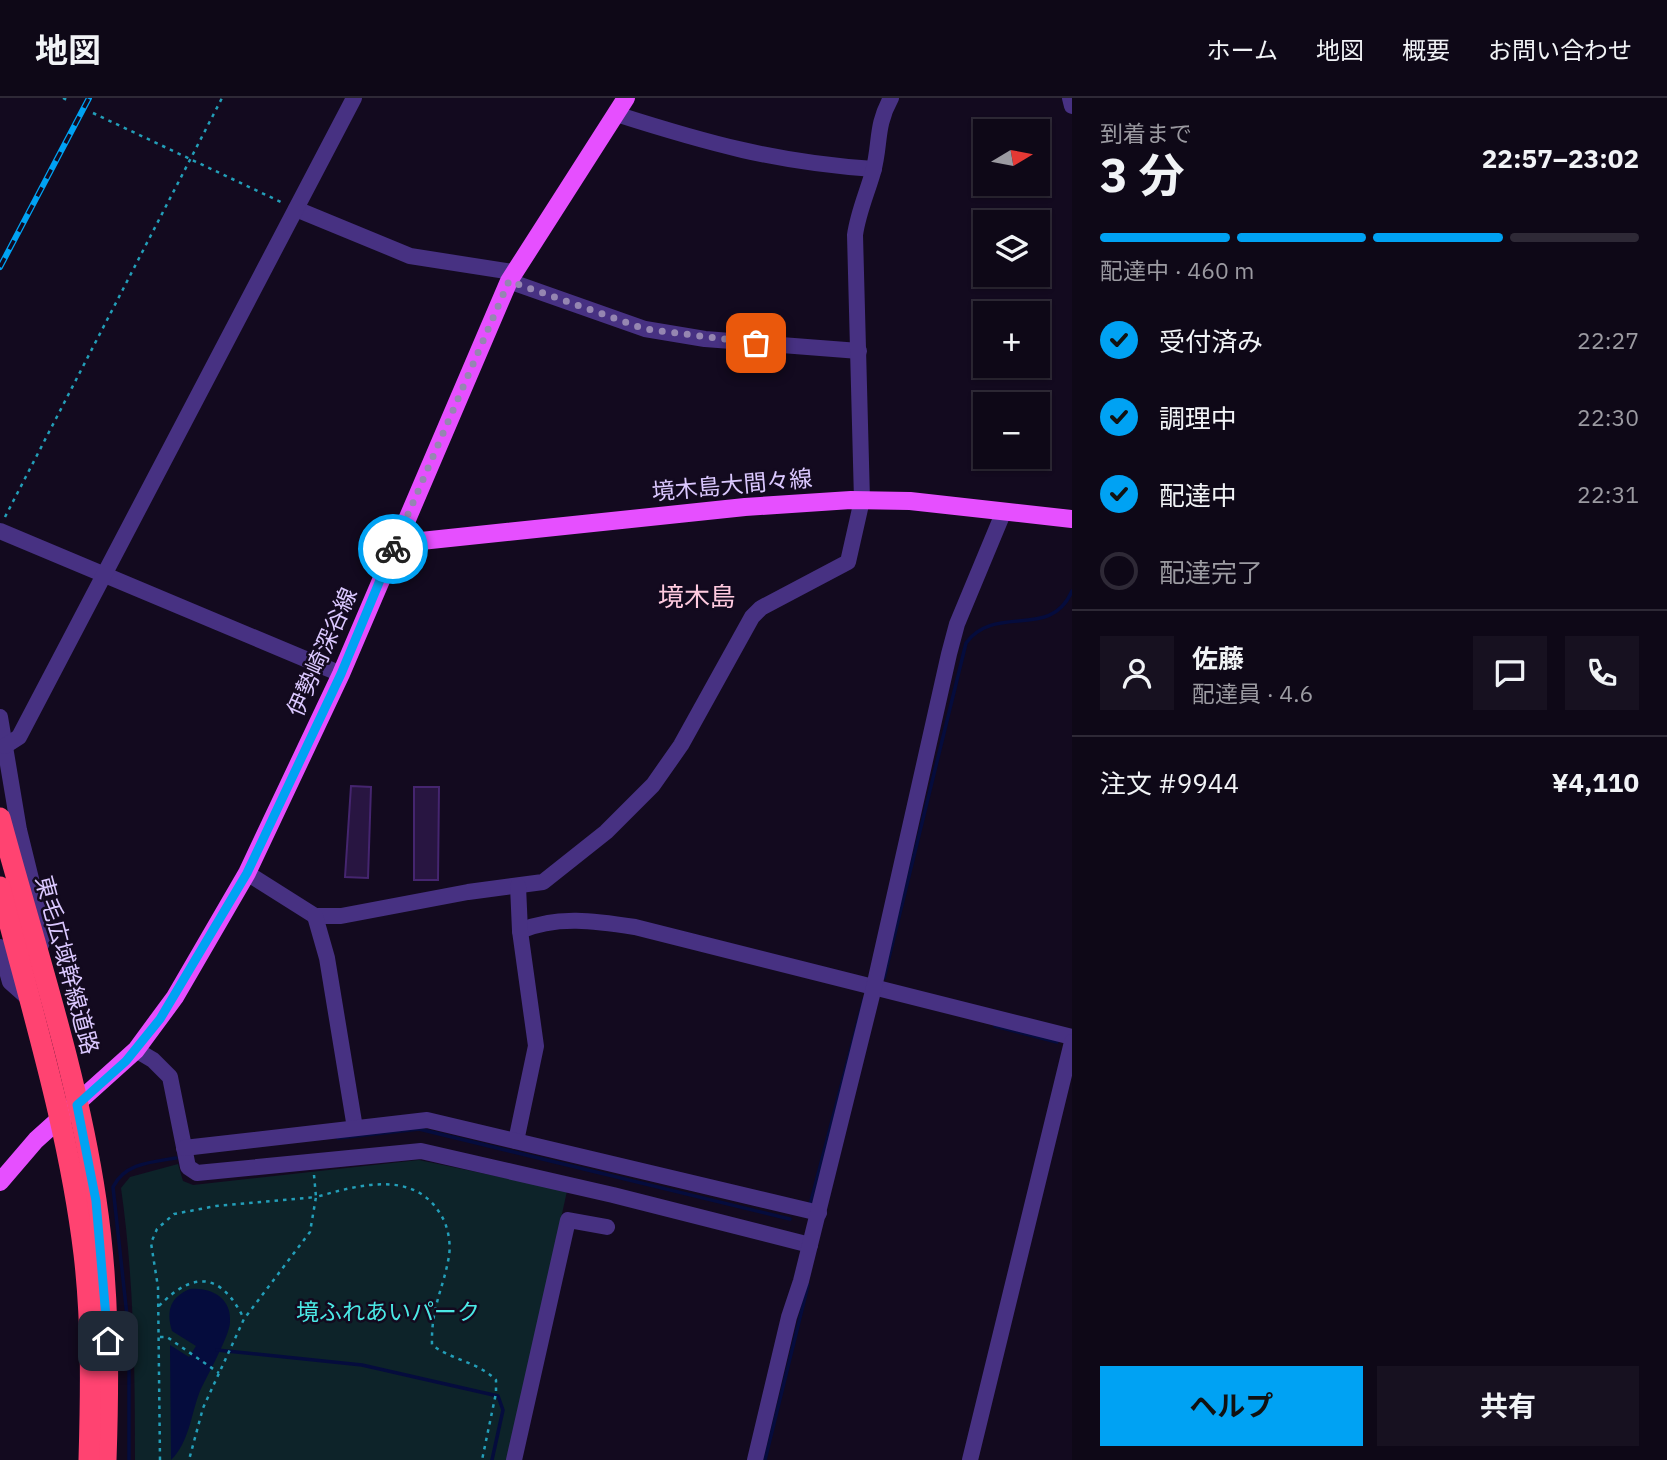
<!DOCTYPE html>
<html lang="ja">
<meta charset="utf-8">
<style>
:root{--surface:#0e0817;--page:#171120;--text:#f1f3f6;--muted:#9b9aa1;--line:#2e2936;--accent:#00a2f3}
body{margin:0;font-family:"IBM Plex Sans","Noto Sans JP",sans-serif;background:var(--page);color:var(--text);height:100vh;display:flex;flex-direction:column;font-size:26px;white-space:nowrap}
*{box-sizing:border-box;margin:0}
p{font-size:23px;color:var(--muted)}
.icon{flex:none;width:38px;height:38px;fill:none;stroke:currentColor;stroke-width:2;stroke-linecap:round;stroke-linejoin:round}
.map{position:relative;flex:1;overflow:hidden}
.details{display:flex;flex-direction:column;background:var(--surface);width:595px}
.details>*{flex:none}
.needle{width:46px;rotate:80deg}
.controls{position:absolute;left:973px;top:21px;display:grid;gap:14px}
.controls a{display:grid;place-items:center;width:77px;height:77px;border-radius:0px;background:var(--surface);box-shadow:0 2px 5px #0004,0 0 0 2px var(--line);font-size:35px}
.pin{position:absolute;display:grid;place-items:center;width:60px;height:60px;color:#fff;margin:-30px;border-radius:14px;box-shadow:0 4px 10px #0006}
.courier{position:absolute;display:grid;place-items:center;width:70px;height:70px;margin:-35px;border:5px solid #00a2f3;border-radius:50%;background:#fff;color:#222;box-shadow:0 2px 9px #0007}
.overview em{font-style:normal;font-weight:700}
.overview div{display:flex;flex-direction:column-reverse}
.overview{display:flex;align-items:center;justify-content:space-between;height:119px;padding:0 28px}
h1{font-size:46px;font-weight:700;line-height:52px}
.bar{display:grid;grid-template-columns:repeat(4,1fr);gap:10px 7px;align-content:center;height:84px;padding:0 28px}
.bar i{height:9px;border-radius:5px;background:var(--line)}
.bar .active{background:var(--accent)}
.bar p{grid-column:span 4}
.line{display:flex;align-items:center;gap:18px;padding:0 28px;border-top:2px solid var(--line)}
.line div{flex:1}
.round{display:grid;place-items:center;flex:none;width:74px;height:74px;border-radius:0px;background:var(--page)}
ol{padding:0 28px;list-style:none}
li{display:flex;align-items:center;gap:21px;height:77px}
li p{margin-inline-start:auto}
li .icon{padding:7px;border-radius:50%;background:var(--accent);color:#111;stroke-width:4}
li:last-child{color:var(--muted)}
li i{width:38px;height:38px;border:4px solid var(--line);border-radius:50%}
.cta{display:flex;gap:14px;margin-top:auto;padding:14px 28px}
.cta a{flex:1;height:80px;border-radius:0px;background:var(--accent);color:#111;font-size:28px;font-weight:700;line-height:80px;text-align:center}
.cta a+a{background:var(--page);color:var(--text)}
header{display:flex;align-items:center;gap:42px;box-sizing:border-box;height:98px;padding:0 35px;background:var(--surface);border-bottom:2px solid var(--line)}
header strong{font-size:33px}
nav{display:flex;gap:38px;margin-inline-start:auto;font-size:24px}
main{display:flex;flex:1;min-height:0}
.map>svg:first-child{display:block}
</style>
<header>
<strong>地図</strong>
<nav><a>ホーム</a><a>地図</a><a>概要</a><a>お問い合わせ</a></nav>
</header>
<main>
<div class="map">
<svg width="1072" height="1362" viewBox="0 0 1072 1362">
<rect width="100%" height="100%" fill="#130a1f"/>
<!-- green -->
<path fill="#0d2329" d="M419 1062 567 1093 508 1362H135C135 1271 134 1181 121 1090L130 1079 178 1066 183 1083 193 1087Z"/>
<!-- water -->
<path fill="#050c3d" d="M190 1191C211 1189 232 1200 230 1224 230 1237 207 1278 200 1293 191 1316 189 1345 171 1362L170 1247 189 1259 196 1248 172 1233C166 1213 170 1199 190 1191Z"/>
<g fill="none" stroke-linecap="round" stroke-linejoin="round">
<!-- stream -->
<g stroke="#050c3d" stroke-width="3.5">
<path d="M884 880 966 545C995 505 1051 543 1072 493"/>
<path d="M995 928 1057 944"/>
<path d="M338 1040 419 1031 790 1121"/>
<path d="M810 1107 864 901"/>
<path d="M217 1252 362 1267 498 1298 503 1312 492 1362"/>
<path d="M129 1362V1236L113 1089C125 1065 152 1064 176 1060"/>
<path d="M765 1362 808 1187"/>
</g>
</g>
<!-- building -->
<g fill="#281541" stroke="#45256f" stroke-width="2">
<path d="M351 688 371 689 368 780 345 779Z"/>
<path d="M414 689H439L438 782H414Z"/>
</g>
<g fill="none" stroke-linecap="round" stroke-linejoin="round">
<!-- path -->
<g stroke="#239eb8" stroke-width="2.5" stroke-dasharray="3.5 5" stroke-linecap="butt">
<path d="M63 0 67 2"/>
<path d="M93 15 283 105"/>
<path d="M5 419 222 0"/>
<path d="M314 1077 316 1099C359 1087 414 1071 441 1117 448 1128 451 1145 449 1158 443 1193 431 1208 432 1247 452 1262 478 1264 496 1282V1295L482 1362"/>
<path d="M159 1208C195 1171 222 1176 244 1221"/>
<path d="M160 1239H167L219 1275"/>
<path d="M160 1362 158 1189 151 1145 157 1131 174 1116 216 1108 316 1099 310 1134 244 1221 203 1310 189 1362"/>
</g>
<!-- minor -->
<g stroke="#473182" stroke-width="16">
<path d="M1070 0 1072 8"/>
<path d="M616 16C707 45 778 65 874 71"/>
<path d="M296 111 410 158 513 174"/>
<path d="M509 183 645 231 705 241 859 253"/>
<path d="M0 433 341 576"/>
<path d="M0 619 19 732 45 838 37 855"/>
<path d="M5 648 19 639 354 0"/>
<path d="M247 775 315 818H341L468 794 543 784 606 734 653 687 681 647 752 519 761 510 848 464 862 402 855 137C858 115 867 95 873 74 881 45 875 29 891 0"/>
<path d="M315 818 327 860 355 1030"/>
<path d="M520 833C556 817 596 823 635 829L1072 939"/>
<path d="M0 849 10 884 28 900"/>
<path d="M136 952 153 962 170 979 188 1069 197 1075 421 1053 613 1097 810 1147"/>
<path d="M516 1043 536 948 520 833 518 788"/>
<path d="M184 1050 427 1022 819 1115"/>
<path d="M514 1362 568 1122 607 1129"/>
<path d="M755 1362 789 1219 801 1183 874 889 949 556 957 526 1004 413"/>
<path d="M970 1362 1072 944"/>
</g>
<!-- major -->
<g stroke="#e64fff" stroke-width="18">
<path d="M398 439 421 443 745 409 851 402 910 403 1072 421"/>
<path d="M0 1084 36 1042 136 952 175 899 247 775 341 576 509 183 626 0"/>
</g>
<!-- highway -->
<g stroke="#ff4371" stroke-width="21">
<path d="M0 720C34 846 77 973 96 1102 109 1188 109 1275 106 1362"/>
<path d="M0 789C31 910 69 1031 84 1156 92 1224 91 1293 89 1362"/>
</g>
<!-- rail casing -->
<g stroke="#00a2f3" stroke-width="6">
<path id="rail" d="M0 169 89 0"/>
</g>
<!-- rail -->
<use href="#rail" stroke="#130a1f" stroke-width="3.5" stroke-dasharray="10" stroke-linecap="butt"/>
</g>
<g fill="none" stroke-linecap="round" stroke-linejoin="round">
<!-- done -->
<path stroke="#9586b1" stroke-width="7" stroke-dasharray="0 12.6" d="M393 451 509 183 645 231 756 245"/>
<!-- route -->
<path stroke="#00a2f3" stroke-width="9" d="M108 1243 96 1103 77 1007 126 963 160 921 247 775 341 576 393 451"/>
</g>
<g text-anchor="middle" stroke-width="5" stroke-linejoin="round" paint-order="stroke">
<!-- street labels -->
<g font-size="23" fill="#dbc8ff" stroke="#130a1f">
<text transform="translate(732 387) rotate(-5)" y="8">境木島大間々線</text>
<text transform="translate(322 554) rotate(-66)" y="8">伊勢崎深谷線</text>
<text transform="translate(67 867) rotate(75)" y="8">東毛広域幹線道路</text>
</g>
<!-- park labels -->
<g font-size="23" fill="#4be8e5" stroke="#130a1f">
<text x="388" y="1222">境ふれあいパーク</text>
</g>
<!-- quarter labels -->
<g font-size="26" fill="#ffcadf" stroke="#130a1f">
<text x="697" y="508">境木島</text>
</g>
</g>
</svg>
<div class="controls">
<a><svg class="needle" viewBox="-14 -14 28 28"><path d="M0-13l5 13h-10z" fill="#e53935"/><path d="M0 13l5-13h-10z" fill="#9b9aa1"/></svg></a>
<a><svg class="icon" aria-label="layers" viewBox="0 0 24 24"><path d="M12 4l9 5-9 5-9-5zM3 14l9 5 9-5"/></svg></a>
<a>+</a>
<a>−</a>
</div>
<div class="pin" style="left:756px;top:245px;background:#ea580c"><svg class="icon" aria-label="bag" viewBox="0 0 24 24"><path d="M5 8h14l-1 12H6zM9 8a3 3 0 0 1 6 0"/></svg></div>
<div class="pin" style="left:108px;top:1243px;background:#1f2937"><svg class="icon" aria-label="home" viewBox="0 0 24 24"><path d="M3 11l9-7 9 7M6 9v11h12V9"/></svg></div>
<div class="courier" style="left:393px;top:451px"><svg class="icon" aria-label="bike" viewBox="0 0 24 24"><circle cx="6" cy="16" r="4"/><circle cx="18" cy="16" r="4"/><path d="M6 16l4-8h5l3 8M10 8l3 8H6M13 5h3"/></svg></div>
</div>
<section class="details">
<div class="overview"><div><h1>3 分</h1><p>到着まで</p></div><em>22:57–23:02</em></div>
<div class="bar"><i class="active"></i><i class="active"></i><i class="active"></i><i></i><p>配達中 · 460 m</p></div>
<ol>
<li><svg class="icon" aria-label="check" viewBox="0 0 24 24"><path d="M5 12l5 5 9-10"/></svg>受付済み<p>22:27</p></li>
<li><svg class="icon" aria-label="check" viewBox="0 0 24 24"><path d="M5 12l5 5 9-10"/></svg>調理中<p>22:30</p></li>
<li><svg class="icon" aria-label="check" viewBox="0 0 24 24"><path d="M5 12l5 5 9-10"/></svg>配達中<p>22:31</p></li>
<li><i></i>配達完了</li>
</ol>
<div class="line" style="height:126px"><a class="round"><svg class="icon" aria-label="person" viewBox="0 0 24 24"><circle cx="12" cy="8" r="4"/><path d="M4 21q1-7 8-7t8 7"/></svg></a><div><b>佐藤</b><p>配達員 · 4.6</p></div><a class="round"><svg class="icon" aria-label="chat" viewBox="0 0 24 24"><path d="M4 5h16v11H9l-5 4z"/></svg></a><a class="round"><svg class="icon" aria-label="phone" viewBox="0 0 24 24"><path d="M5 4h4l2 5-3 2q2 4 5 5l2-3 5 2v4C11 20 4 13 5 4z"/></svg></a></div>
<div class="line" style="height:91px"><div>注文 #9944</div><b>¥4,110</b></div>
<div class="cta"><a>ヘルプ</a><a>共有</a></div>
</section>
</main>
